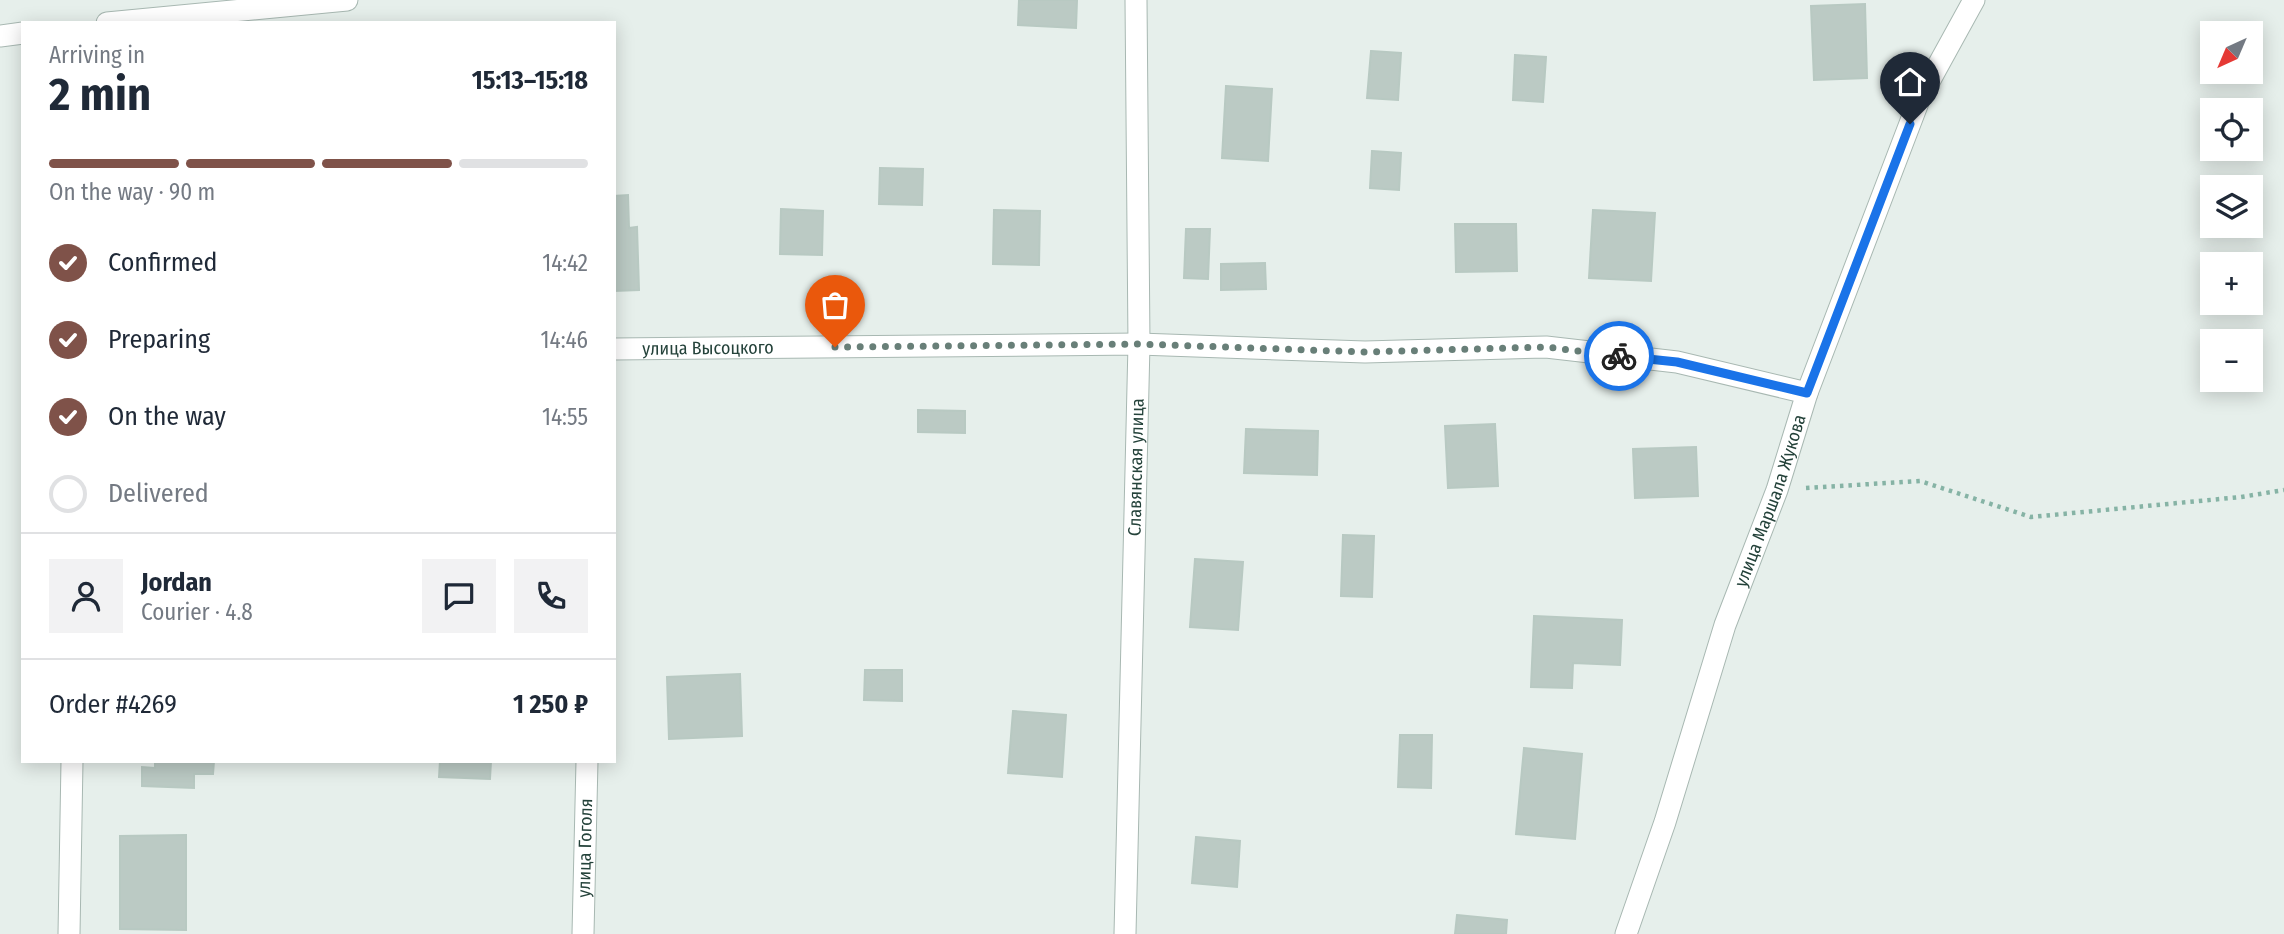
<!DOCTYPE html>
<meta charset="utf-8">
<style>
:root{--surface:#fff;--page:#f2f2f3;--text:#1f2937;--muted:#747a83;--line:#e0e1e3;--accent:#7f5249}
body{margin:0;font-family:"Fira Sans Condensed",sans-serif;background:var(--page);color:var(--text);height:100vh;display:flex;flex-direction:column;font-size:26px;white-space:nowrap}
*{box-sizing:border-box;margin:0}
p{font-size:23px;color:var(--muted)}
.icon{flex:none;width:38px;height:38px;fill:none;stroke:currentColor;stroke-width:2;stroke-linecap:round;stroke-linejoin:round}
.map{position:relative;flex:1;overflow:hidden}
.sheet{position:absolute;left:21px;top:21px;width:595px;height:742px;display:flex;flex-direction:column;background:var(--surface);border-radius:0px;box-shadow:0 4px 18px #0003}
.sheet>*{flex:none}
.needle{width:46px;rotate:224deg}
.fabs{position:absolute;left:2200px;top:21px;display:grid;gap:14px}
.fabs a{display:grid;place-items:center;width:63px;height:63px;border-radius:0px;background:var(--surface);box-shadow:0 4px 18px #0003;font-size:35px}
.pin{position:absolute;display:grid;place-items:center;width:60px;height:60px;color:#fff;margin:-72px -30px;border-radius:50% 50% 50% 0;rotate:-45deg;box-shadow:0 0 7px #0007}
.pin .icon{rotate:45deg}
.courier{position:absolute;display:grid;place-items:center;width:70px;height:70px;margin:-35px;border:5px solid #1a73e8;border-radius:50%;background:#fff;color:#222;box-shadow:0 2px 9px #0007}
.head em{font-style:normal;font-weight:700}
.head div{display:flex;flex-direction:column-reverse}
.head{display:flex;align-items:center;justify-content:space-between;height:119px;padding:0 28px}
h1{font-size:46px;font-weight:700;line-height:52px}
.bar{display:grid;grid-template-columns:repeat(4,1fr);gap:10px 7px;align-content:center;height:84px;padding:0 28px}
.bar i{height:9px;border-radius:5px;background:var(--line)}
.bar .current{background:var(--accent)}
.bar p{grid-column:span 4}
.line{display:flex;align-items:center;gap:18px;padding:0 28px;border-top:2px solid var(--line)}
.line div{flex:1}
.round{display:grid;place-items:center;flex:none;width:74px;height:74px;border-radius:0px;background:var(--page)}
ol{padding:0 28px;list-style:none}
li{display:flex;align-items:center;gap:21px;height:77px}
li p{margin-inline-start:auto}
li .icon{padding:7px;border-radius:50%;background:var(--accent);color:#fff;stroke-width:4}
li:last-child{color:var(--muted)}
li i{width:38px;height:38px;border:4px solid var(--line);border-radius:50%}
.map>svg:first-child{display:block}
</style>
<div class="map">
<svg width="2284" height="934" viewBox="0 0 2284 934">
<rect width="100%" height="100%" fill="#e6efeb"/>
<!-- building -->
<g fill="#bbcac4" stroke="#b8c9c2" stroke-width="2">
<path d="M1019 0H1077L1076 28 1018 25Z"/>
<path d="M1865 4 1867 78 1814 80 1811 6Z"/>
<path d="M1371 51 1401 53 1398 100 1367 98Z"/>
<path d="M1515 55 1546 57 1543 102 1513 100Z"/>
<path d="M1226 86 1272 89 1268 161 1222 158Z"/>
<path d="M1372 151 1401 153 1399 190 1370 188Z"/>
<path d="M880 168 923 169 922 205 879 204Z"/>
<path d="M628 195 629 228 637 227 639 290 614 291V196Z"/>
<path d="M781 209 823 211 822 255 780 254Z"/>
<path d="M994 210 1040 211 1039 265 993 264Z"/>
<path d="M1593 210 1655 213 1651 281 1589 278Z"/>
<path d="M1455 224H1516L1517 271 1456 272Z"/>
<path d="M1186 229H1210L1208 279 1184 278Z"/>
<path d="M1265 263 1266 289 1221 290V264Z"/>
<path d="M918 410 965 411V433L918 432Z"/>
<path d="M1495 424 1498 486 1448 488 1445 426Z"/>
<path d="M1246 429 1318 431 1317 475 1244 473Z"/>
<path d="M1696 447 1698 496 1635 498 1633 449Z"/>
<path d="M1343 535 1374 536 1372 597 1341 596Z"/>
<path d="M1195 559 1243 562 1238 630 1190 627Z"/>
<path d="M1534 616 1622 620 1620 665 1573 663 1572 688 1531 687Z"/>
<path d="M865 670H902V701L864 700Z"/>
<path d="M740 674 742 736 669 739 667 677Z"/>
<path d="M1013 711 1066 715 1062 777 1008 773Z"/>
<path d="M1400 735H1432L1431 788 1398 787Z"/>
<path d="M1524 748 1582 754 1575 839 1516 834Z"/>
<path d="M155 761H214L213 774H194V788L142 786V767L155 768Z"/>
<path d="M440 761H491L490 779 439 777Z"/>
<path d="M186 835V930L120 929V836Z"/>
<path d="M1196 837 1240 841 1237 887 1192 883Z"/>
<path d="M1457 915 1507 920 1506 934H1455Z"/>
</g>
<g fill="none" stroke-linecap="round" stroke-linejoin="round">
<!-- minor casing -->
<g stroke="#a8b8b2" stroke-width="23">
<g id="minor">
<path d="M107 23 347 0"/>
<path d="M0 36 23 33"/>
<path id="s1" d="M614 349 1139 344 1365 352 1546 347 1677 362 1807 393"/>
<path d="M69 934 72 761"/>
<path id="s2" d="M583 934 587 761"/>
<path id="s3" d="M1125 934 1139 344 1136 0"/>
<path id="s4" d="M1626 934 1665 822 1725 625 1777 490 1807 393 1919 100 1974 0"/>
</g>
</g>
<!-- path -->
<path stroke="#86b3a5" stroke-width="4.5" stroke-dasharray="3.5 5" stroke-linecap="butt" d="M1806 488 1920 481 2031 517 2241 497 2284 490"/>
<!-- minor -->
<use href="#minor" stroke="#fff" stroke-width="21"/>
</g>
<g fill="none" stroke-linecap="round" stroke-linejoin="round">
<!-- done -->
<path stroke="#687f78" stroke-width="7" stroke-dasharray="0 12.6" d="M835 347 1139 344 1365 352 1546 347 1619 356"/>
<!-- route -->
<path stroke="#1a73e8" stroke-width="9" d="M1619 356 1677 362 1807 393 1910 124"/>
</g>
<g text-anchor="middle" stroke-width="7" stroke-linejoin="round" paint-order="stroke">
<!-- street labels -->
<g font-size="18" fill="#24423a" stroke="#f7fbf9">
<text dy="6" stroke="none"><textPath href="#s1" startOffset="94">улица Высоцкого</textPath></text>
<text dy="6" stroke="none"><textPath href="#s3" startOffset="467">Славянская улица</textPath></text>
<text dy="6" stroke="none"><textPath href="#s4" startOffset="457">улица Маршала Жукова</textPath></text>
<text dy="6" stroke="none"><textPath href="#s2" startOffset="86">улица Гоголя</textPath></text>
</g>
</g>
</svg>
<div class="fabs">
<a><svg class="needle" viewBox="-14 -14 28 28"><path d="M0-13l5 13h-10z" fill="#e53935"/><path d="M0 13l5-13h-10z" fill="#747a83"/></svg></a>
<a><svg class="icon" aria-label="locate" viewBox="0 0 24 24"><circle cx="12" cy="12" r="6"/><path d="M12 2v4M12 18v4M2 12h4M18 12h4"/></svg></a>
<a><svg class="icon" aria-label="layers" viewBox="0 0 24 24"><path d="M12 4l9 5-9 5-9-5zM3 14l9 5 9-5"/></svg></a>
<a>+</a>
<a>−</a>
</div>
<div class="pin" style="left:835px;top:347px;background:#ea580c"><svg class="icon" aria-label="bag" viewBox="0 0 24 24"><path d="M5 8h14l-1 12H6zM9 8a3 3 0 0 1 6 0"/></svg></div>
<div class="pin" style="left:1910px;top:124px;background:#1f2937"><svg class="icon" aria-label="home" viewBox="0 0 24 24"><path d="M3 11l9-7 9 7M6 9v11h12V9"/></svg></div>
<div class="courier" style="left:1619px;top:356px"><svg class="icon" aria-label="bike" viewBox="0 0 24 24"><circle cx="6" cy="16" r="4"/><circle cx="18" cy="16" r="4"/><path d="M6 16l4-8h5l3 8M10 8l3 8H6M13 5h3"/></svg></div>
<section class="sheet">
<div class="head"><div><h1>2 min</h1><p>Arriving in</p></div><em>15:13–15:18</em></div>
<div class="bar"><i class="current"></i><i class="current"></i><i class="current"></i><i></i><p>On the way · 90 m</p></div>
<ol>
<li><svg class="icon" aria-label="check" viewBox="0 0 24 24"><path d="M5 12l5 5 9-10"/></svg>Confirmed<p>14:42</p></li>
<li><svg class="icon" aria-label="check" viewBox="0 0 24 24"><path d="M5 12l5 5 9-10"/></svg>Preparing<p>14:46</p></li>
<li><svg class="icon" aria-label="check" viewBox="0 0 24 24"><path d="M5 12l5 5 9-10"/></svg>On the way<p>14:55</p></li>
<li><i></i>Delivered</li>
</ol>
<div class="line" style="height:126px"><a class="round"><svg class="icon" aria-label="person" viewBox="0 0 24 24"><circle cx="12" cy="8" r="4"/><path d="M4 21q1-7 8-7t8 7"/></svg></a><div><b>Jordan</b><p>Courier · 4.8</p></div><a class="round"><svg class="icon" aria-label="chat" viewBox="0 0 24 24"><path d="M4 5h16v11H9l-5 4z"/></svg></a><a class="round"><svg class="icon" aria-label="phone" viewBox="0 0 24 24"><path d="M5 4h4l2 5-3 2q2 4 5 5l2-3 5 2v4C11 20 4 13 5 4z"/></svg></a></div>
<div class="line" style="height:91px"><div>Order #4269</div><b>1 250 ₽</b></div>
</section>
</div>
